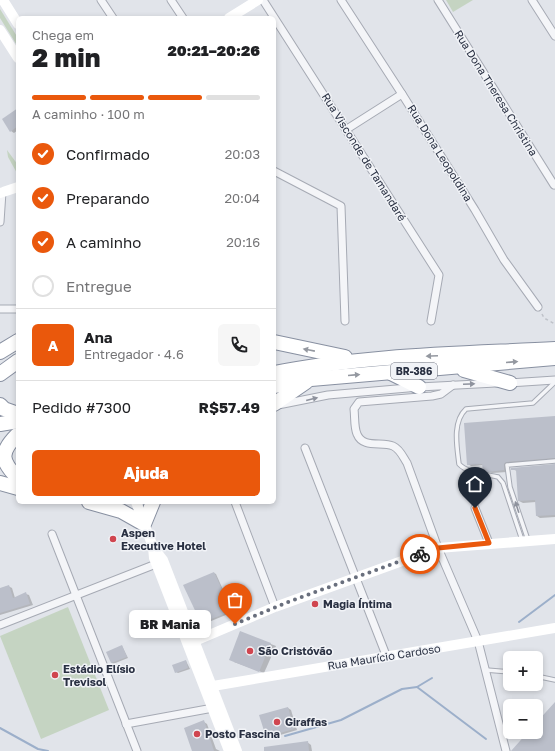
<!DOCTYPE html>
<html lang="pt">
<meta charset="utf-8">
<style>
:root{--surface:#fff;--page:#f6f6f6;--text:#202124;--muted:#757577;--line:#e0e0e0;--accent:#ea580c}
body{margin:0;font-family:"Golos Text",sans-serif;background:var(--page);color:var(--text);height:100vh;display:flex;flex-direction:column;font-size:15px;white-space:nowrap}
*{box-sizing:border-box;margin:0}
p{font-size:13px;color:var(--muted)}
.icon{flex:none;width:22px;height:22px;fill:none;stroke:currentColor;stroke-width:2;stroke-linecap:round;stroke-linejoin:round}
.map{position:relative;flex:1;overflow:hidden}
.sheet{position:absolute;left:16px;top:16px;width:260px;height:488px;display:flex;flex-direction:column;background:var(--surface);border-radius:6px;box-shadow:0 2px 6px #0003}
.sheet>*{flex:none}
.fabs{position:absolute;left:503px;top:651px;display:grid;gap:8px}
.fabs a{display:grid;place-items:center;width:40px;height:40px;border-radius:6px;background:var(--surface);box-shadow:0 2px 6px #0003;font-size:20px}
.pin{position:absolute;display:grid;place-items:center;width:34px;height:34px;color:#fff;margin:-41px -17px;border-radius:50% 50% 50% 0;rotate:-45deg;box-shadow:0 0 4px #0007}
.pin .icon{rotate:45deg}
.courier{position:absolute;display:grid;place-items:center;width:40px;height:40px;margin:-20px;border:3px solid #ea580c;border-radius:50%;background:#fff;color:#222;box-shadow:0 1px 5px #0007}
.bubble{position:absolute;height:28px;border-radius:6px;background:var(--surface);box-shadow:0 2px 6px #0003;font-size:13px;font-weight:800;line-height:28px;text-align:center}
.summary em{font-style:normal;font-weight:800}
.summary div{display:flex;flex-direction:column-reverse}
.summary{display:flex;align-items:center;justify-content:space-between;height:68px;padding:0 16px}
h1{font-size:26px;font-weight:800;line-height:30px}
.bar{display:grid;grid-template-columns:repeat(4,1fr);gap:6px 4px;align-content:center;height:48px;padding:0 16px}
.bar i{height:5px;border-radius:3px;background:var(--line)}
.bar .current{background:var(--accent)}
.bar p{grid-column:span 4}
.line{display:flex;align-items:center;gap:10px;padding:0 16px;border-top:1px solid var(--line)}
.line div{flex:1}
.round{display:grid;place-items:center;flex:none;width:42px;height:42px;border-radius:6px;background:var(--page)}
ol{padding:0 16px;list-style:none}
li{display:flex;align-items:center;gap:12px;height:44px}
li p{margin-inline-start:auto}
li .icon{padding:4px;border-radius:50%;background:var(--accent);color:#fff;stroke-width:4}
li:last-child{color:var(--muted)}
li i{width:22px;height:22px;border:2px solid var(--line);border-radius:50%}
.action{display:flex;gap:8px;margin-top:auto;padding:8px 16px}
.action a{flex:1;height:46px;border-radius:6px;background:var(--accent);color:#fff;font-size:16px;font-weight:800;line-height:46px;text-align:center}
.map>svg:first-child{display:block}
</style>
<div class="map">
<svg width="555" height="751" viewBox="0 0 555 751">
<rect width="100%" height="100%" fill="#e1e4ea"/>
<!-- green -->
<g fill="#c5d4c2">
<path d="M446 0H473L453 12Z"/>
<path d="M0 9 18 38V47L0 18Z"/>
<path d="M7 150 18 165V175L8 157Z"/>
<path d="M68 607 109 710 41 739 0 636Z"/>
</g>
<!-- shadow -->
<g fill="#0003">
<path d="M18 109V130L14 133 11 131Z"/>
<path d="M555 417V461L507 466V472L492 473 484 470 483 465 471 466 468 464Z"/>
<path d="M555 465V517L540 518 537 516 536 502 523 503 519 501 517 471 512 469Z"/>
<path d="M214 573 216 574 233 612 204 624 185 586Z"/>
<path d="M8 586 12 588 15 598 26 594 29 595 33 605 0 615V589Z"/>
<path d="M240 632 276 646 264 673 234 662Z"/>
<path d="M122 646 128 658 113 664 111 662Z"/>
<path d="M186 661 190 669 178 673 176 672Z"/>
<path d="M288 708 291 710 297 730 270 738 266 736Z"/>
<path d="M204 722 207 724 216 749 220 751H193Z"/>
<path d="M307 742 311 745 312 751H273Z"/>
</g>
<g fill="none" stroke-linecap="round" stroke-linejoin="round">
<!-- stream -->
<g stroke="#9cafca" stroke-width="2">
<path d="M519 622 555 595"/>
<path d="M417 687 486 739"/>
<path d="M0 728 38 749 48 751"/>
<path d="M285 736 341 720 402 689 417 687 432 678"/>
</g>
</g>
<!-- building -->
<g fill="#bbbfca">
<path d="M18 108V126L10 132 2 119Z"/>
<path d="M555 416V458L506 462 504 464V470L488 472 483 471 482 464 467 465 464 423Z"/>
<path d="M555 464V515L536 516 535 500 518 501 516 470H511V468Z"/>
<path d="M214 572 232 611 201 623 183 585Z"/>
<path d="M9 585 13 598 26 592 30 604 0 613V588Z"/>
<path d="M240 631 271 643 259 672 229 660Z"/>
<path d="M122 645 127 657 111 663 106 652Z"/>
<path d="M186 660 188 668 175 673 172 665Z"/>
<path d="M555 702V751H511L528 732H536V723Z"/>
<path d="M288 707 294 729 266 737 259 715Z"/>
<path d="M204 720 214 751H192L184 728Z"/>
<path d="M308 741 309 751H264V747Z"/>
</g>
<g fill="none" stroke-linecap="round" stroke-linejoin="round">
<!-- lane casing -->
<g stroke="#a6aab4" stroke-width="5.5">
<g id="lane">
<path d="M522 540 503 483 498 477C487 474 467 473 459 464 457 447 452 422 466 409L533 403 555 382"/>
<path d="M528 540 510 487 507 465 555 461"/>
<path d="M486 670 510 672"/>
<path d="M536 676 555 680"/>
</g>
</g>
<!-- street casing -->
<g stroke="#a6aab4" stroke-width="9">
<g id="street">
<path d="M101 0 113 18"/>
<path d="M171 0 183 18"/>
<path d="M263 0 439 275 431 321"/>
<path d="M341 0 402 94 475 210 504 260 538 307"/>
<path d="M438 0 554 185"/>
<path d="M532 0 555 36"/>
<path d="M347 129 402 94"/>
<path d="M274 171 341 206 345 321"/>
<path d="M0 222 2 192"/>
<path d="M0 309H18"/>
<path d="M509 383 555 380"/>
<path d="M453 385 441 394 432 396 359 402 354 409C355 417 354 427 357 434 363 449 382 441 393 446 400 449 403 457 407 463L438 548 478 641 506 751"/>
<path d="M278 405 328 395 419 387 496 383"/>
<path d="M305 448 386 655"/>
<path d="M235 502 275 607"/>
<path d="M475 508 489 543"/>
<path d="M52 534 137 751"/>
<path d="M0 625 156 564"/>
<path d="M126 724 213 708"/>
</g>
</g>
<!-- highway casing -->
<g stroke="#8890a1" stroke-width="16">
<g id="highway">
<path d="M274 342 345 357"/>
<path d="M0 352 18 341"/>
<path d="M464 370 510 383"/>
<path d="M274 373C366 355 461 354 555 349"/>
<path d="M391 373 419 387"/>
<path d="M0 374 18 361"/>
<path d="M274 386 311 379 555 358"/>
<path d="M274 404 306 382"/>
<path d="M0 405 4 409 18 414"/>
<path d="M0 424 18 421"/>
<path d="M17 435C0 452 0 461 18 478"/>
<path d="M0 483 18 488"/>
<path d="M89 502 121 511 144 524 153 502"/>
</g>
</g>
<!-- path -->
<path stroke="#bfc2c9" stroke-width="1.5" stroke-dasharray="3 3" stroke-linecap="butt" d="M542 314 544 318 555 324"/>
<!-- lane -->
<use href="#lane" stroke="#f4f5f8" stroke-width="3.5"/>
<!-- street -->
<use href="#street" stroke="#f4f5f8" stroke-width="7"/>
<!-- secondary -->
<g stroke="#fff" stroke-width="10">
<path d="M3 0 18 24"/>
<path d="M229 18 258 0"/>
<path d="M0 30 18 58"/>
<path d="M0 193 18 187"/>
<path d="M136 502 153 547 154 558 229 751"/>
<path d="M153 547 163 560 237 751"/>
<path d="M195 641 275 607 438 548 555 539"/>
<path d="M213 686 555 628"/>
</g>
<!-- highway -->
<use href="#highway" stroke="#fff" stroke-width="14"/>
</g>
<!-- one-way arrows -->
<defs><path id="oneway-solid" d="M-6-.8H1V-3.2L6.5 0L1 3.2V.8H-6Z"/></defs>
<g fill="#9498a0">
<use href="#oneway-solid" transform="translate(309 350) rotate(-169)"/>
<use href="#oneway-solid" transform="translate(432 356) rotate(177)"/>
<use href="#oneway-solid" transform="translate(512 362) rotate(-5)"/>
<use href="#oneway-solid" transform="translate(354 375) rotate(-5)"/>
</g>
<g fill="#8e929d">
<use href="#oneway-solid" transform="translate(469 384) rotate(-3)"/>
<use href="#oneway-solid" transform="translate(312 399) rotate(-14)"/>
<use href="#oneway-solid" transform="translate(517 507) rotate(-108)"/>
</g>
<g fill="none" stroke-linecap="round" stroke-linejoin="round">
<!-- done -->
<path stroke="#696f7d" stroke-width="4" stroke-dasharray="0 7.2" d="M235 624 288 602 420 554"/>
<!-- route -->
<path stroke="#ea580c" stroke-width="5" d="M420 554 438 548 489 543 475 508"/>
</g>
<!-- markers -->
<g fill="#d0454f" stroke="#f1f3f7" stroke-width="1.5">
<circle cx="113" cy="539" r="4"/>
<circle cx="315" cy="604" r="4"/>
<circle cx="250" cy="651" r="4"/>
<circle cx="55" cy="675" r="4"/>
<circle cx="277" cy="722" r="4"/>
<circle cx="197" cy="734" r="4"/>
</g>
<g text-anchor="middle" stroke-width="3" stroke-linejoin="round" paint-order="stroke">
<!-- shield labels -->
<rect fill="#f1f3f7" stroke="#656a78" stroke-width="1" x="391" y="363" width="46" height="16" rx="3"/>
<g font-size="10" font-weight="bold" fill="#293042">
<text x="414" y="375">BR-386</text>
</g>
<!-- street labels -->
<g font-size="11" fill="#293042" stroke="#f1f3f7">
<text transform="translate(496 93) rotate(58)" y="4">Rua Dona Theresa Christina</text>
<text transform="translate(440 153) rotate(58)" y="4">Rua Dona Leopoldina</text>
<text transform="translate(364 157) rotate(58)" y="4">Rua Visconde de Tamandaré</text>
<text transform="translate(384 657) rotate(-9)" y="4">Rua Maurício Cardoso</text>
</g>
<!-- poi labels -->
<g font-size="11" font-weight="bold" fill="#293042" stroke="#f1f3f7" text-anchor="start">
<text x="121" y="537">Aspen<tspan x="121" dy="13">Executive Hotel</tspan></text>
<text x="323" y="608">Magia Íntima</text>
<text x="258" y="655">São Cristóvão</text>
<text x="63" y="673">Estádio Elísio<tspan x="63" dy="13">Trevisol</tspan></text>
<text x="285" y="726">Giraffas</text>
<text x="205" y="738">Posto Fascina</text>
</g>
</g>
</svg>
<div class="fabs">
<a>+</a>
<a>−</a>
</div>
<div class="pin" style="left:235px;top:624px;background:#ea580c"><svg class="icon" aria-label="bag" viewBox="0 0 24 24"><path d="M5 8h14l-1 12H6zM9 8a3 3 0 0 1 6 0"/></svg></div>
<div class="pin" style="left:475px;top:508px;background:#1f2937"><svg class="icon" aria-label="home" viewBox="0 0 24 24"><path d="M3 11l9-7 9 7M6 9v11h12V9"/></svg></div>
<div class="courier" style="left:420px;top:554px"><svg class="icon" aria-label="bike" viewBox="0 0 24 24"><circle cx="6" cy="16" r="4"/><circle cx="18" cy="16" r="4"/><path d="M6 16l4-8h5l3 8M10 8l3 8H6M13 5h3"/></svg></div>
<div class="bubble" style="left:129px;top:610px;width:82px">BR Mania</div>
<section class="sheet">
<div class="summary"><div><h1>2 min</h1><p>Chega em</p></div><em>20:21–20:26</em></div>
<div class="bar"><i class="current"></i><i class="current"></i><i class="current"></i><i></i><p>A caminho · 100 m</p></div>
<ol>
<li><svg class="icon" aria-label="check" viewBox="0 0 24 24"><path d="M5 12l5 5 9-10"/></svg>Confirmado<p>20:03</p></li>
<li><svg class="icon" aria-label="check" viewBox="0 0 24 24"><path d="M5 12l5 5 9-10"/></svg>Preparando<p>20:04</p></li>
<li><svg class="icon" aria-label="check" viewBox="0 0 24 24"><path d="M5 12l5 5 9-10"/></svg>A caminho<p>20:16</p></li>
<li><i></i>Entregue</li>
</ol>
<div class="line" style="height:72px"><b class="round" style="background:var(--accent);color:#fff">A</b><div><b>Ana</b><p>Entregador · 4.6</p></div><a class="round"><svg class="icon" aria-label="phone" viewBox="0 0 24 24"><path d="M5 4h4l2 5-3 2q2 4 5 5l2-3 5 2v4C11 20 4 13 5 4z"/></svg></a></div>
<div class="line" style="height:52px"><div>Pedido #7300</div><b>R$57.49</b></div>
<div class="action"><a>Ajuda</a></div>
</section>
</div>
